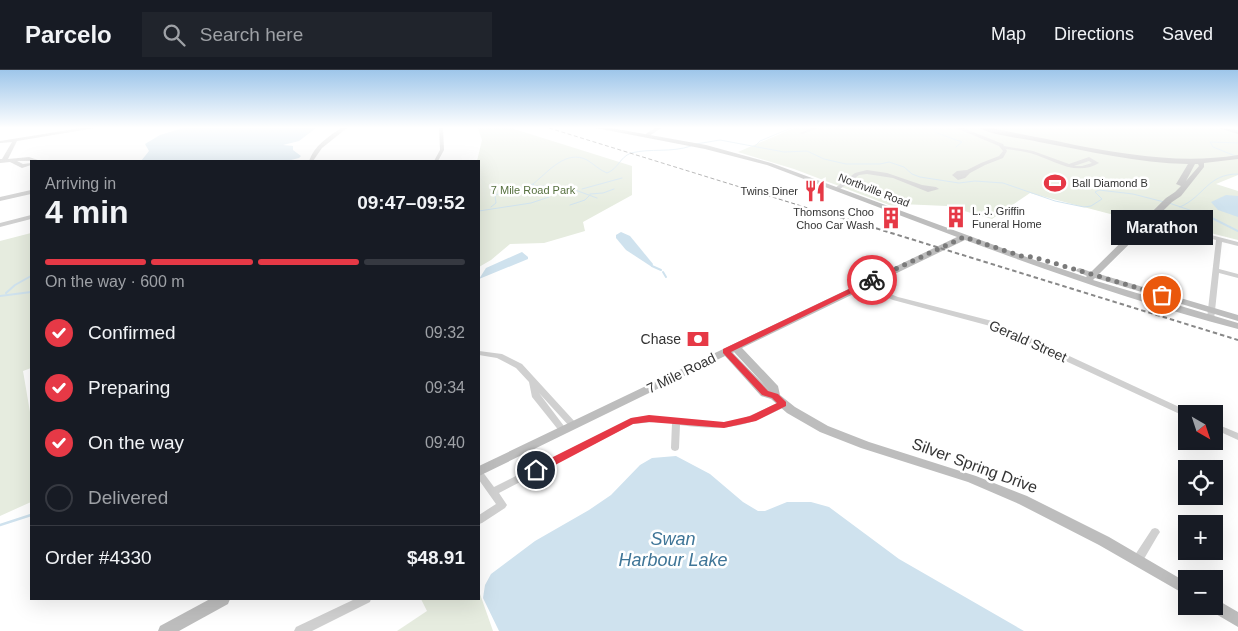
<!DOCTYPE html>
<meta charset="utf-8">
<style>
:root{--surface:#171b24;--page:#20242c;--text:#f1f3f6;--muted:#9ea1a6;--line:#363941;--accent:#e63946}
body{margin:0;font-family:Helvetica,sans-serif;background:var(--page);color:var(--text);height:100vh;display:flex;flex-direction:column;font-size:19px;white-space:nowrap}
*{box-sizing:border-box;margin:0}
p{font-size:16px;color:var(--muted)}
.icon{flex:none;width:28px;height:28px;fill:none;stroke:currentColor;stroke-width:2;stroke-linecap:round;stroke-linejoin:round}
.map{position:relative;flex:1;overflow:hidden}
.drawer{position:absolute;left:30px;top:90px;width:450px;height:440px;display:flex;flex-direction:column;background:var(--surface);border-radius:0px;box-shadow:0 5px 20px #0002}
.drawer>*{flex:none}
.needle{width:32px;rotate:141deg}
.buttons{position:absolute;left:1178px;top:335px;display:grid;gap:10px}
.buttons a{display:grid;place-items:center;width:45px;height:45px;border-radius:0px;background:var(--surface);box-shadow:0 5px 20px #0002;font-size:25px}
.pin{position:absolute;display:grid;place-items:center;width:42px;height:42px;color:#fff;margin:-21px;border:2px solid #fff;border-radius:50%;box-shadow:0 1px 5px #0007}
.courier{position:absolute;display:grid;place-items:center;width:50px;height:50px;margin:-25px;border:4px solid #e63946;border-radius:50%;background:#fff;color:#222;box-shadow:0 1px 6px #0007}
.bubble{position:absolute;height:35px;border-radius:0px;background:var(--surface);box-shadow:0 5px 20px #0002;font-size:16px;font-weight:600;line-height:35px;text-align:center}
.headline em{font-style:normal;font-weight:600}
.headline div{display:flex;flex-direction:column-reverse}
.headline{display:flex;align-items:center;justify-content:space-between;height:85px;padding:0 15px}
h1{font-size:32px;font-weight:600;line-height:38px}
.bar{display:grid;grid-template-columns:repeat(4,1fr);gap:8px 5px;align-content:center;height:60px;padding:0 15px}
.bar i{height:6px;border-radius:4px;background:var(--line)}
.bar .selected{background:var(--accent)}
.bar p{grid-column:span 4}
.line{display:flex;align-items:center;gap:12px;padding:0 15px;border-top:1px solid var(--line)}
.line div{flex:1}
ol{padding:0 15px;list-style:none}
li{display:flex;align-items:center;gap:15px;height:55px}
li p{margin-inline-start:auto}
li .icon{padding:5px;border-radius:50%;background:var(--accent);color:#fff;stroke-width:4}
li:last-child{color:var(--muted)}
li i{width:28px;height:28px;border:2px solid var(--line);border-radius:50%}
header{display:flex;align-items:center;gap:30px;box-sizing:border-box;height:70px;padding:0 25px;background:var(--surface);border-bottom:1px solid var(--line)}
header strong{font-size:24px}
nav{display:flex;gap:28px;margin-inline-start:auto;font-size:18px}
.search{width:350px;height:45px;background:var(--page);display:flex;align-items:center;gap:12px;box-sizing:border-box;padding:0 18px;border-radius:0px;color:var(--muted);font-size:19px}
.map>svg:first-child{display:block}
</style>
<header>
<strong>Parcelo</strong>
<div class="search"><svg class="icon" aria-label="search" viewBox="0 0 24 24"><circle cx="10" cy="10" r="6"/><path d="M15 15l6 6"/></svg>Search here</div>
<nav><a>Map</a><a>Directions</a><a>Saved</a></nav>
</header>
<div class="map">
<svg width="1238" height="561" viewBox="0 0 1238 561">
<rect width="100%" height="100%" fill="#fff"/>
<!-- green -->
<g fill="#e6ecdf">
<path d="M478 58H511L632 96V125L583 152 585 161 544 173 510 174 491 190 479 197V91H477L482 70Z"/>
<path d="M794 58H1215L1238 63V105L1216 114 1238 121V170L1175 154 1174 155 1141 147 1137 151 1030 123 992 149 947 136 901 134 897 138 794 99 738 82Z"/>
<path d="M31 163V298L23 301 31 348V432L0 446V171Z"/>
<path d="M479 521 493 561H397L427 541 421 529H479Z"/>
</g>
<!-- water -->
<g fill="#cfe2ee">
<path d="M183 58H316L299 71 283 75 293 76V80L301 86 299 88 291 90 141 91 149 81 145 74 160 65Z"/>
<path d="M1226 125 1238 126V147L1218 140 1211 132Z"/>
<path d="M621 162 630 166 653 194 652 197 626 180 616 168V165Z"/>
<path d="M522 182 528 187V189L479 209 486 198Z"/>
<path d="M676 386 710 404 743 432 758 441H765L787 432H811L829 437 899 489 1024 561H499L483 528 485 515 491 504 535 471 589 440 611 425 640 395 652 388Z"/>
</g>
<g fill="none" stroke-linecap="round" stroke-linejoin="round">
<!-- stream-far2 -->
<g stroke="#cfe2ee" stroke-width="1">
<path d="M937 58 934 59 937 63 962 72 956 77"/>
<path d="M1238 73 1210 72 1213 77 1238 87"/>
<path d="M696 74 720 70 784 82 807 81 824 89 846 94H880L889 92 904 97 912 104 920 107 959 113 975 111 1003 113 1055 131 1084 137 1091 136 1102 129 1095 122 1099 120 1133 124 1164 132"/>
<path d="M755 76 760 71 791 58"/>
<path d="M534 116 567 117 597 128"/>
<path d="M582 119 622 108"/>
<path d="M590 124 603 123 614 119"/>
<path d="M1169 133 1210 147"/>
<path d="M570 135 585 130 590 125"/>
<path d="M491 137 496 133 495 125 533 114"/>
<path d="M1180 137C1205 126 1207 104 1238 104"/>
<path d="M479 141 531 133 549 127 548 123 538 119 533 114C548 102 566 79 587 90 594 94 599 100 607 103 618 99 620 87 631 83 651 78 671 83 691 76"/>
</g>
<!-- stream-far1 -->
<g stroke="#cfe2ee" stroke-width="2">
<path d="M1206 145 1238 161"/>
<path d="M652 196 661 200"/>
<path d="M663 202 666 207"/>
<path d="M6 223 15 215 31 206"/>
<path d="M0 226 31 222"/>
</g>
<!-- stream -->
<path stroke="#cfe2ee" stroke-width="2.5" d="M0 455 31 445"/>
<!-- street -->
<g fill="#d0d0d0" fill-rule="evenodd">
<path d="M81 58H95L17 71 8 89 29 87 38 90V91H17L23 94 31 93V95L22 98 10 92 0 93V89H2L12 72 0 73V71Z"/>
<path d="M341 58H347L322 78 313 91H309C314 76 328 67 341 58Z"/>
<path d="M439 58H443L444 80 438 91H434L440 80Z"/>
<path d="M655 58H661L648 67H644V65Z"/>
<path d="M811 58H819L802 64 800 63Z"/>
<path d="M956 58H963L1003 74 1004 76 1033 81 1069 94 1089 87 1099 93C1075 107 1054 90 1030 83 1022 81 1014 80 1006 79L1007 81 1003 88 985 95 970 103 965 108 958 110 952 105 957 101 967 100 981 93 999 86 1003 81 999 76ZM1089 91 1092 93 1082 96H1074Z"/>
<path d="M867 100 887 103 922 115 936 117 939 119 928 122 893 108 867 104 859 105 840 119 835 118 855 103Z"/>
<path d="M31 120V124L0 131V127Z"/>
<path d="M31 145V149L0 157V153Z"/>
<path d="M1149 149 1238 172V176L1222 172 1219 199 1238 204V208L1219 203 1214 250H1208L1207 248 1216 170 1147 152V150Z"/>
<path d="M863 213 898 227 996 252 1190 342 1191 344H1186V347L1184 346 990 256 893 230 861 216 860 215Z"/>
<path d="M479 281 502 284 522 294 576 353 577 355 576 357H570L539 323 567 360 566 362H560L532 327 529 312 516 298 497 288 479 285Z"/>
<path d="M783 331 786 332 787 334 786 336C746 358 725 361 680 355L679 378 678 380 675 381 672 380 671 378 672 353 654 352 633 354 499 423 507 435 505 438 482 453 479 454V445L496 434 479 410V401H482L494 417 631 348C663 343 693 354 724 352 746 351 763 338 783 331Z"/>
<path d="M1214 353 1238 363V370L1214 359Z"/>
<path d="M1155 458 1158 459 1160 462 1158 465 1141 494 1137 495 1133 494 1132 491 1133 488 1152 459Z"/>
<path d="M355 529H371L370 532 312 561H294L296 557Z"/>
</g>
<!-- secondary -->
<g fill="#bdbdbd" fill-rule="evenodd">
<path d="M596 58H611L706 75 771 93 1032 189 1086 207 1087 206 1076 201 1077 199 1080 198 1091 202 1166 128 1175 122 1181 116 1176 114 1188 94C1138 93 1088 81 1039 72 1021 68 995 66 979 58H992C1019 64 1047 69 1075 75 1130 85 1183 94 1238 85V89L1204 93V97L1181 126 1172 132 1099 204 1238 245V251L1095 208 1093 210 1238 253V259C1146 235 1054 203 965 170L742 278 778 316 780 325 795 337 828 356 869 372 976 406 1027 426 1109 467 1186 512V525L1099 475 1019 434 968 412 861 378 820 362 787 343 771 329 761 326 725 286 479 406V396L957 167 767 95 705 79ZM1195 94H1198L1199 96 1186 111ZM734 282 769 320 733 283Z"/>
<path d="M1220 58 1238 60V64L1221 59Z"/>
<path d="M1214 528 1238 542V557L1209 540 1207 536H1214Z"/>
<path d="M210 529H230L228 534 179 561H158L160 556Z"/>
</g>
<!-- rail-far1 -->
<path stroke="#888" stroke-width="1" stroke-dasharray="4 2.5" stroke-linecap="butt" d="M549 58 837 147"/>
<!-- rail -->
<path stroke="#888" stroke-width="2" stroke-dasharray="4.5 3" stroke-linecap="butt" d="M833 145 1238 270"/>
</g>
<!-- sky -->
<linearGradient id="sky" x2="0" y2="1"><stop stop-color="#9ec6ea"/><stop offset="0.42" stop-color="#fff"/><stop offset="1" stop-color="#fff" stop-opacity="0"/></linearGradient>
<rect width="1238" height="137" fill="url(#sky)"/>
<!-- route -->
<path fill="#e63946" d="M872 208 874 209V212L731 282 768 321 778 324 786 332V336L756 351 724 358 649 352 633 354 540 403H533V397L631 348 649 345 724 352 750 346 777 333 772 328 762 325 723 283V279Z"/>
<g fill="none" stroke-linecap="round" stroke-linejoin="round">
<!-- done -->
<path stroke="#7a7a7a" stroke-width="5" stroke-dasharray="0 9" d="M872 210 964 167 1021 186 1033 187 1162 225"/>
</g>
<!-- icons -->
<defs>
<g id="stadium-bare" transform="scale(1.725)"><path d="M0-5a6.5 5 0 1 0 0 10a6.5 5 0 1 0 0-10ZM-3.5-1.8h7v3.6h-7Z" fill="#e63946" stroke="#fff" stroke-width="2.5" paint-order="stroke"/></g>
<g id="restaurant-bare" transform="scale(1.725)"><path d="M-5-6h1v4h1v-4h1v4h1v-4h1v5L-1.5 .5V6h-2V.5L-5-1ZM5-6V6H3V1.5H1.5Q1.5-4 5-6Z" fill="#e63946" stroke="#fff" stroke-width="2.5" paint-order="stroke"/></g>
<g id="building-bare" transform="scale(1.725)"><path d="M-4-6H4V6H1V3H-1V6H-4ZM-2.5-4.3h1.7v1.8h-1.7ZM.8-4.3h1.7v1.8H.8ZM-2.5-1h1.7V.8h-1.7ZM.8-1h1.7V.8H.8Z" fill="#e63946" stroke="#fff" stroke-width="2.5" paint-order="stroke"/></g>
<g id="bank-bare" transform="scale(1.725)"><path d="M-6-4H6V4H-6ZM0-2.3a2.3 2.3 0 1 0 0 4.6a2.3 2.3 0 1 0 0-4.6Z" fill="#e63946" stroke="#fff" stroke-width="2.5" paint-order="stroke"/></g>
</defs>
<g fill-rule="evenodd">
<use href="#stadium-bare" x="1055" y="113"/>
<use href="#restaurant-bare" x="815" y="121"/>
<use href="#building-bare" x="956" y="147"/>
<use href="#building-bare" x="891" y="148"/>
<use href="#bank-bare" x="698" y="269"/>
</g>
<g text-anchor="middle" stroke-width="5" stroke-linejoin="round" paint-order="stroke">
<!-- far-poi labels -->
<g font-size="11" fill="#333" stroke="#fff" text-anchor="start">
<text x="1072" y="117">Ball Diamond B</text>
<text x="798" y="125" text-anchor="end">Twins Diner</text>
<text x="972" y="145">L. J. Griffin<tspan x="972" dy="13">Funeral Home</tspan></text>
<text x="874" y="146" text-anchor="end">Thomsons Choo<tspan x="874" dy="13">Choo Car Wash</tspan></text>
</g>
<!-- far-park labels -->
<g font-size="11" fill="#56703f" stroke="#fff">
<text x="533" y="124">7 Mile Road Park</text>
</g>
<!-- far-street labels -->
<g font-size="11" fill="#333" stroke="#fff">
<text transform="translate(874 120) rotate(21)" y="4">Northville Road</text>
</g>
<!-- poi labels -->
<g font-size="14" fill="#333" stroke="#fff" text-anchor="end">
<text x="681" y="274">Chase</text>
</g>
<!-- street labels -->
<g font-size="14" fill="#333" stroke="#fff">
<text transform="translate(1028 271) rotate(24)" y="5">Gerald Street</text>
<text transform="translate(681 303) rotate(-26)" y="5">7 Mile Road</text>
</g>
<!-- near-street labels -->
<g font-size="16" fill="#333" stroke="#fff">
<text transform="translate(975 395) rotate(20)" y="6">Silver Spring Drive</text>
</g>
<!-- near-water labels -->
<g font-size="18" font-style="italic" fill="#3f7597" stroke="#fff">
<text x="673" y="475">Swan<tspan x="673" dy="21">Harbour Lake</tspan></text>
</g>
</g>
</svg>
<div class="buttons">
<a><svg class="needle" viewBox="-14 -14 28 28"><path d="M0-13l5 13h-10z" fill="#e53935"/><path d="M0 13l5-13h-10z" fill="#9ea1a6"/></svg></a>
<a><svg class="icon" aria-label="locate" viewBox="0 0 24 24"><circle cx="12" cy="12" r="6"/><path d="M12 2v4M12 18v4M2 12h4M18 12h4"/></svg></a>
<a>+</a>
<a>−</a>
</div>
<div class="pin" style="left:1162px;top:225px;background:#ea580c"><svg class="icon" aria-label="bag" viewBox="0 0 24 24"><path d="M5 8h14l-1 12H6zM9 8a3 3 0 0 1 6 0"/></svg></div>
<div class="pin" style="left:536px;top:400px;background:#1f2937"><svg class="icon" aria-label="home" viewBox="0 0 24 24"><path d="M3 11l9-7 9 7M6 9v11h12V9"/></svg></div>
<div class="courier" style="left:872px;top:210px"><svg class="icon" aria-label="bike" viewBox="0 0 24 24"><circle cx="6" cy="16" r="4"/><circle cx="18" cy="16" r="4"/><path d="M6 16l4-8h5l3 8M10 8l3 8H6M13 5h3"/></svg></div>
<div class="bubble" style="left:1111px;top:140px;width:102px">Marathon</div>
<section class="drawer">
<div class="headline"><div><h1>4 min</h1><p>Arriving in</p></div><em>09:47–09:52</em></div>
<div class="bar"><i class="selected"></i><i class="selected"></i><i class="selected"></i><i></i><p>On the way · 600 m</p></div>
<ol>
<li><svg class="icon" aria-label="check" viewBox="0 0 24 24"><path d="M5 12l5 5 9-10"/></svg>Confirmed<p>09:32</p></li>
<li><svg class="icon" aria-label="check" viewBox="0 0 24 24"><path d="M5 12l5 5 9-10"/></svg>Preparing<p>09:34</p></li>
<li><svg class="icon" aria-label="check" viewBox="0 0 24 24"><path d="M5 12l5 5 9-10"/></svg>On the way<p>09:40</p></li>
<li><i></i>Delivered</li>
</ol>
<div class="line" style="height:65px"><div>Order #4330</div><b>$48.91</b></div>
</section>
</div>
